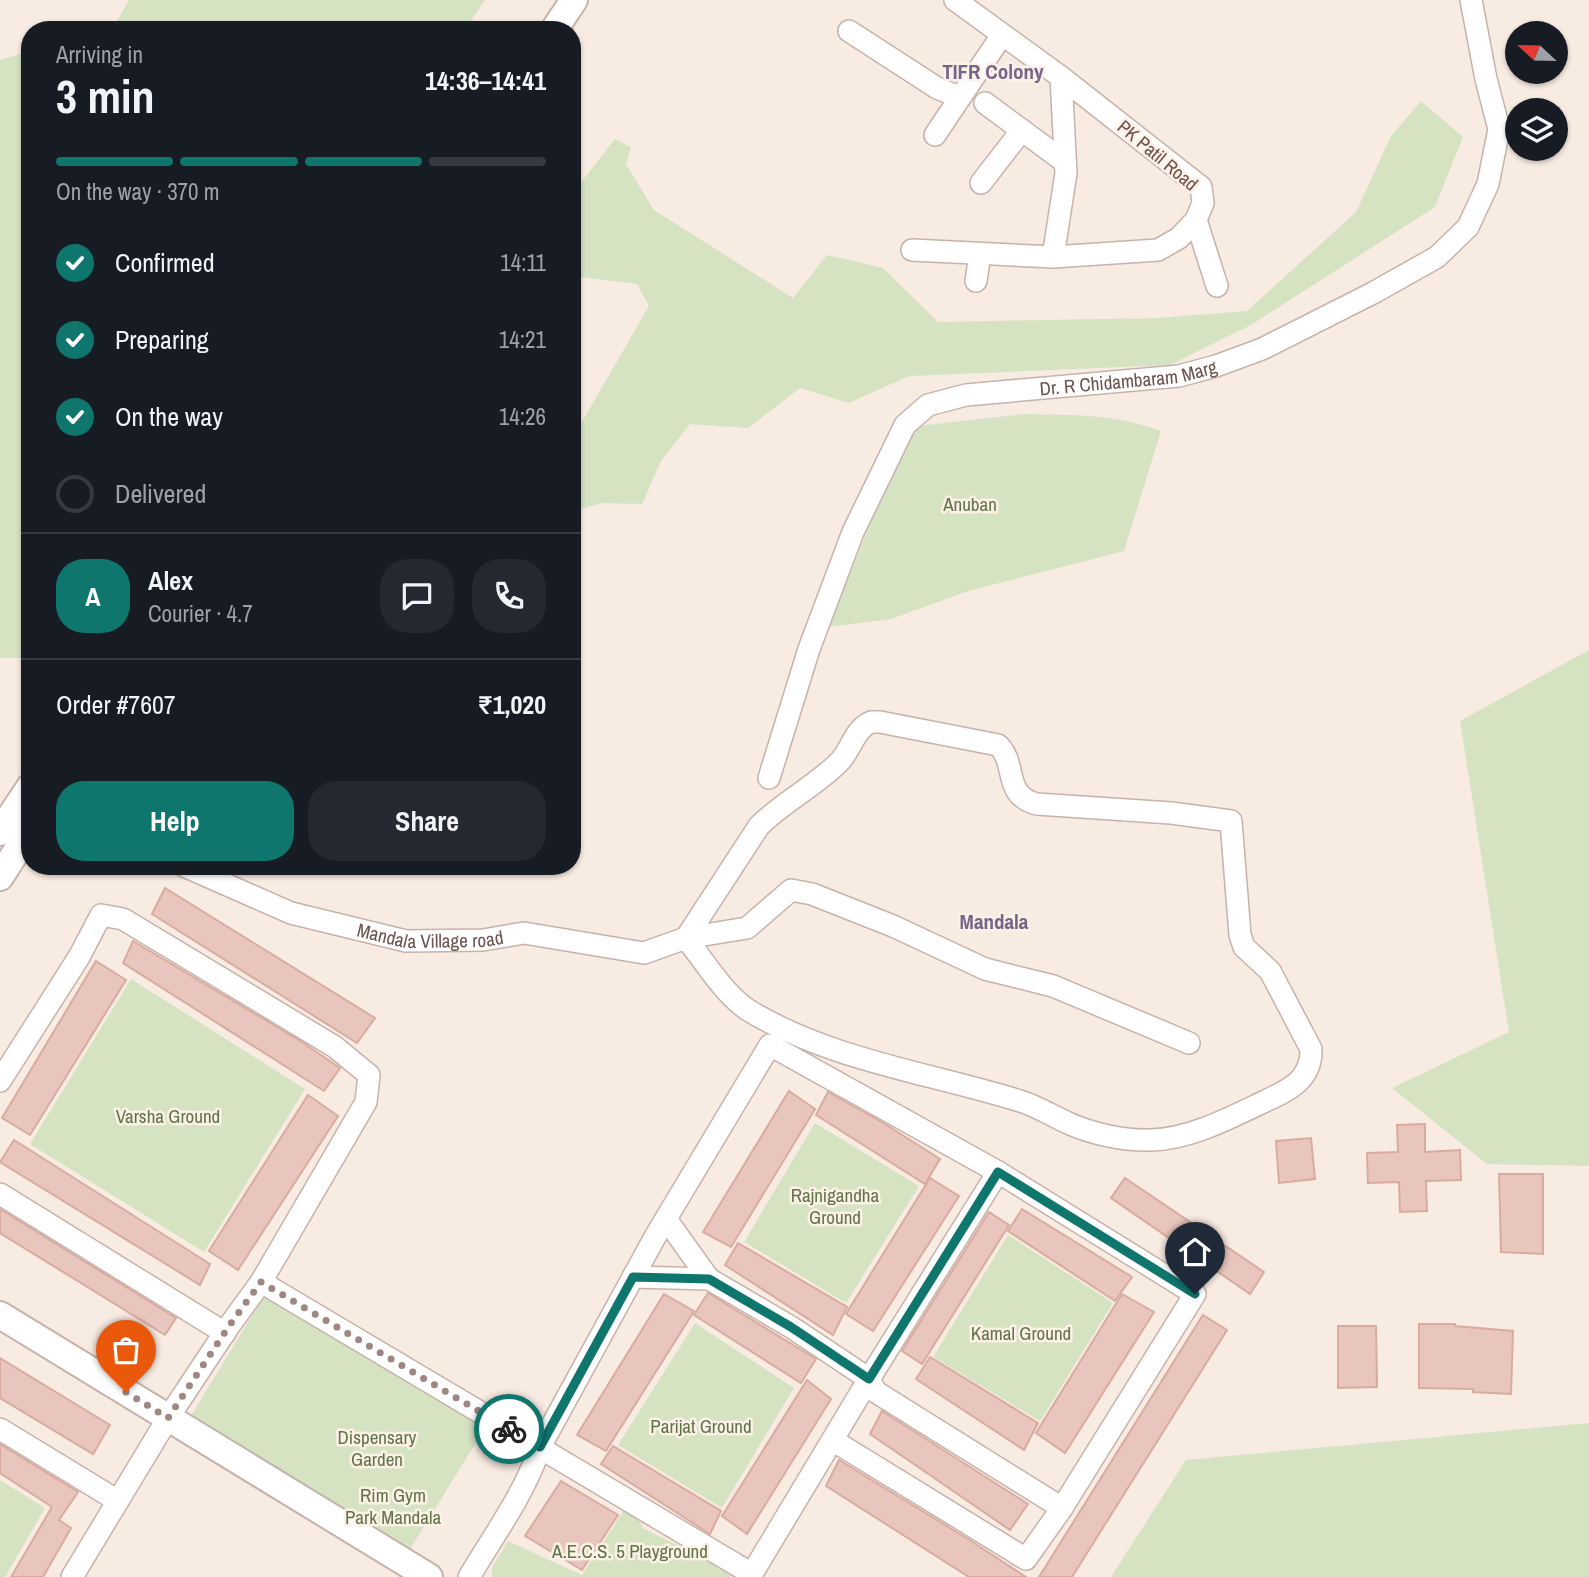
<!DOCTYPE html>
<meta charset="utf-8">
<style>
:root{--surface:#171b24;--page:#242831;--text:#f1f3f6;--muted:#9ea1a6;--line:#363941;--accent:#0f766e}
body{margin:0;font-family:"Archivo Narrow",sans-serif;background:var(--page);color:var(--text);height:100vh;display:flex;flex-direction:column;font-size:26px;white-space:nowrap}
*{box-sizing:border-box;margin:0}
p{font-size:23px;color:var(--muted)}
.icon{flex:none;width:38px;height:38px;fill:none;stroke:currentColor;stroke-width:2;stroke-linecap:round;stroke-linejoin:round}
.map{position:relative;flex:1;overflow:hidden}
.drawer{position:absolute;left:21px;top:21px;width:560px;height:854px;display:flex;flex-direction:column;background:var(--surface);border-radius:28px;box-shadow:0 2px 5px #0004}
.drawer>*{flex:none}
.needle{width:46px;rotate:292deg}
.controls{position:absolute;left:1505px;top:21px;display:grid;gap:14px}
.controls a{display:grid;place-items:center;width:63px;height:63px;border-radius:50%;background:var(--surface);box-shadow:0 2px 5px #0004;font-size:35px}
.pin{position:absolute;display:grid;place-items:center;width:60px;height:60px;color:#fff;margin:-72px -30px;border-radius:50% 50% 50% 0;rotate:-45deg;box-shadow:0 0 7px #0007}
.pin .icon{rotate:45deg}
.courier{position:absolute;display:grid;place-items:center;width:70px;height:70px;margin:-35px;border:5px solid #0f766e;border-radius:50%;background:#fff;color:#222;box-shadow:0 2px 9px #0007}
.summary em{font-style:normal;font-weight:700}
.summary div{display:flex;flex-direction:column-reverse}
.summary{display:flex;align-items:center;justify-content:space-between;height:119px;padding:0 35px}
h1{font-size:46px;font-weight:700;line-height:52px}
.bar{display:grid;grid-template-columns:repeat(4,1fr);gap:10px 7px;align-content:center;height:84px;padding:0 35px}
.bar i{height:9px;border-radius:5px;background:var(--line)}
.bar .on{background:var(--accent)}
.bar p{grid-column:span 4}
.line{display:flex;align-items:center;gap:18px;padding:0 35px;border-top:2px solid var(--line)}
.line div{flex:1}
.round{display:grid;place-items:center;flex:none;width:74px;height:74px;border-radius:28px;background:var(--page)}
ol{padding:0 35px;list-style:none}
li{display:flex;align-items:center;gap:21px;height:77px}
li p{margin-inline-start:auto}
li .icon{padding:7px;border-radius:50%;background:var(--accent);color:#fff;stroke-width:4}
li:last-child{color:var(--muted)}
li i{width:38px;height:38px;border:4px solid var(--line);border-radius:50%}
.button{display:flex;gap:14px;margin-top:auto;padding:14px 35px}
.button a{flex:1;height:80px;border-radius:28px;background:var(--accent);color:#fff;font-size:28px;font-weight:700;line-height:80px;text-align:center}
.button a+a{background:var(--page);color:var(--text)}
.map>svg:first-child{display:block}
</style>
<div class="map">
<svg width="1589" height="1577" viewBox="0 0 1589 1577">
<rect width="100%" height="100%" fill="#f8ebe2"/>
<!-- green -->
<g fill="#d6e3c3">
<path d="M129 0H485L465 30H101L115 25Z"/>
<path d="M30 51V658H0V60Z"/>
<path d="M1421 101 1463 137 1435 207 1251 325 1170 365 909 376 849 403 800 388 748 428 690 424 661 461 642 504 602 503 575 511 572 519V439L649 306 637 284 572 276V194L615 139 631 147 626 164 654 210 793 298 827 255 883 268 938 322 1158 318 1247 311 1356 212 1391 136Z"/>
<path d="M1025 414C1073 415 1116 414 1161 431L1124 551 968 591 891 619 829 627 898 454 918 426Z"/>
<path d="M1589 650V1166L1487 1164 1392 1088 1509 1032 1460 721Z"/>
<path d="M131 979 305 1089 204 1252 30 1144Z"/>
<path d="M815 1123 919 1186 846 1303 744 1242Z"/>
<path d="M1008 1235 1113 1303 1040 1421 933 1357Z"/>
<path d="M267 1291 490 1420 404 1559 186 1424Z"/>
<path d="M695 1323 794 1388 722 1508 618 1445Z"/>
<path d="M1589 1423V1577H1111L1186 1460Z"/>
<path d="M0 1480 45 1508 5 1577H0Z"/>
<path d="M626 1507 635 1513 643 1528 733 1573 730 1577H492V1568L508 1541 582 1575Z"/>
</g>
<!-- building -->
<g fill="#e9c6bd" stroke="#d9aba0" stroke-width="2">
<path d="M165 888 375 1018 357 1043 152 914Z"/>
<path d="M133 941 302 1042 340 1068 324 1091 123 963Z"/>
<path d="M96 961 126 980 30 1135 2 1118Z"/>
<path d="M789 1091 815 1109 731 1247 703 1232Z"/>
<path d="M828 1092 885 1124 940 1159 925 1184 816 1115Z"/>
<path d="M308 1095 338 1116 238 1270 209 1251Z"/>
<path d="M1425 1124V1152L1460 1150 1461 1180 1426 1181 1427 1211 1400 1212 1399 1182 1368 1183 1367 1153 1398 1152 1397 1125Z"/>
<path d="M1311 1138 1315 1179 1279 1183 1276 1141Z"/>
<path d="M14 1140 210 1264 200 1285 0 1162Z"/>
<path d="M1499 1174H1543V1254L1501 1252Z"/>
<path d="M930 1178 959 1196 873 1331 846 1314Z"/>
<path d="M1125 1178 1264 1272 1250 1294 1111 1198Z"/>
<path d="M0 1209 176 1318 165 1335 0 1233Z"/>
<path d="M1022 1209 1132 1277 1115 1301 1008 1231Z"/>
<path d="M989 1212 1009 1225 922 1364 902 1351Z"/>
<path d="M738 1243 847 1307 833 1335 725 1265Z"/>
<path d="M708 1293 816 1359 801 1383 694 1315Z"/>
<path d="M664 1294 694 1311 606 1451 577 1435Z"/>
<path d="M1122 1294 1154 1312 1065 1453 1036 1433Z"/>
<path d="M1203 1315 1227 1330 1072 1577H1039Z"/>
<path d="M1419 1324H1455V1326L1513 1331 1511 1394 1473 1392V1389L1419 1388Z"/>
<path d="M1338 1326H1376L1377 1387 1338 1388Z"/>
<path d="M930 1357 1038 1423 1024 1450 916 1379Z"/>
<path d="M0 1358 110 1425 93 1454 0 1398Z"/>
<path d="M807 1380 831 1399 747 1534 722 1516Z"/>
<path d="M882 1411 1028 1504 1010 1530 870 1434Z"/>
<path d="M0 1444 78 1492 59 1520 71 1528 43 1577H11L52 1507 0 1473Z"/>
<path d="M613 1446 721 1511 710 1534 601 1464Z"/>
<path d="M839 1460 968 1539 1026 1577H969L826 1486Z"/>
<path d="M561 1481 618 1515 582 1570 525 1536Z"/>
</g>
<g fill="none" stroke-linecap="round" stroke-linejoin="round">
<!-- minor casing -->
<g stroke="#c7b2ab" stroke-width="24">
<g id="minor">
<path d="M849 31 937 88 959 97"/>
<path d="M985 103 1065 162"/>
<path d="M935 135 1002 35"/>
<path d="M981 183 1022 130"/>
<path d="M1196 220 1217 286"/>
<path d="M912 250 1053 257 1158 250 1179 238 1196 220 1203 203 1201 187 1061 77 955 0"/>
<path d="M1053 257 1066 173 1061 77"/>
<path d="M976 281 980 254"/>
<path d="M871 722H880L998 745C1018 764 1002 795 1037 804L1171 813 1231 821 1240 935 1244 947 1270 971 1311 1049C1312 1081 1287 1091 1261 1103 1228 1119 1189 1139 1151 1140 1125 1141 1092 1134 1068 1123 1052 1116 1037 1106 1020 1101 930 1073 830 1060 748 1010 724 994 704 961 686 938L759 826C784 801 819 784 841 760 852 747 855 729 871 722Z"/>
<path id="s1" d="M769 778 809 649 853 532 905 425 928 405 966 395 1179 376 1216 366 1262 349 1373 293 1437 257 1468 227 1488 184 1499 129 1486 79 1471 0"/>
<path id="s2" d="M184 866 291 913 406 941 483 940 524 933 644 953 686 938 747 928 791 890 812 894 893 926 985 969 1053 986 1189 1043"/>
<path d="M0 1081 79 957 101 915 123 919 335 1047 369 1075 366 1102 261 1282 229 1326 168 1418 72 1577"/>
<path d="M0 1194 225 1333"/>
<path d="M666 1219 709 1279"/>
<path d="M633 1277 709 1279 791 1327 869 1379 876 1392 1062 1508"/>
<path d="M261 1282 752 1574"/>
<path d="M0 1429 118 1501"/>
<path d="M469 1577C494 1535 525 1493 540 1447L655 1237 770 1045 998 1172 1195 1294 1062 1508 1026 1559 834 1441"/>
<path d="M750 1577 869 1379 998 1172"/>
</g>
</g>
<!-- tertiary casing -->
<g stroke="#c7b2ab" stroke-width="30">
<g id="tertiary">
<path d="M554 30 574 0"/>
<path d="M0 832 30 787"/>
<path d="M0 877 30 830"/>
<path d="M0 1315 429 1577"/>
</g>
</g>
<!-- minor -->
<use href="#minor" stroke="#fff" stroke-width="21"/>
<!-- tertiary -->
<use href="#tertiary" stroke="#fff" stroke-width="26"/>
</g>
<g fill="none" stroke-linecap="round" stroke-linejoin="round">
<!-- done -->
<path stroke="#9d8780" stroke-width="7" stroke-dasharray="0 12.6" d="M126 1392 168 1418 229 1326 261 1282 509 1429"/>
<!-- route -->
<path stroke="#0f766e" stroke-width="9" d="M509 1429 540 1447 633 1277 709 1279 791 1327 869 1379 998 1172 1195 1294"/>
</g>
<g text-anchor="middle" stroke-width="5" stroke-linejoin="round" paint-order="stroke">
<!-- street labels -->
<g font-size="19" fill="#6c514c" stroke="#fcf0e7">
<text transform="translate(1158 155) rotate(40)" y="7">PK Patil Road</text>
<text dy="7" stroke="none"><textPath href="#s1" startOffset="612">Dr. R Chidambaram Marg</textPath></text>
<text dy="7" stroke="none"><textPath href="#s2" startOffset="259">Mandala Village road</textPath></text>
</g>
<!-- park labels -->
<g font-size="19" fill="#5f7549" stroke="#fcf0e7">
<text x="970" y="511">Anuban</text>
<text x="168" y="1123">Varsha Ground</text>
<text x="835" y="1202">Rajnigandha<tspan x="835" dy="22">Ground</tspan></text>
<text x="1021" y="1340">Kamal Ground</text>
<text x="701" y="1433">Parijat Ground</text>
<text x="377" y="1444">Dispensary<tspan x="377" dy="22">Garden</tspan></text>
<text x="393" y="1502">Rim Gym<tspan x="393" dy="22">Park Mandala</tspan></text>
<text x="630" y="1558">A.E.C.S. 5 Playground</text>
</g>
<!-- neighbourhood labels -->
<g font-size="21" font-weight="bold" fill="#756588" stroke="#fcf0e7">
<text x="993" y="79">TIFR Colony</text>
<text x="994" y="929">Mandala</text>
</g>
</g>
</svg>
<div class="controls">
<a><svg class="needle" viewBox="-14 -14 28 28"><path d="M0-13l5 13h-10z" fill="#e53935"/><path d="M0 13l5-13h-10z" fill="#9ea1a6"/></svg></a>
<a><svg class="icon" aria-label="layers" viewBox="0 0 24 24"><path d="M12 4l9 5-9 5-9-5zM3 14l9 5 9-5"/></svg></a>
</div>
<div class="pin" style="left:126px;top:1392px;background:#ea580c"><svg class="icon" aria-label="bag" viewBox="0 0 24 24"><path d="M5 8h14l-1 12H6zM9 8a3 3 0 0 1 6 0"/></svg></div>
<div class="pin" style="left:1195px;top:1294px;background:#1f2937"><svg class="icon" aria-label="home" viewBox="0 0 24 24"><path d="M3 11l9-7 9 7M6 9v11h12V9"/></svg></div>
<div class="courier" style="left:509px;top:1429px"><svg class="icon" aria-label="bike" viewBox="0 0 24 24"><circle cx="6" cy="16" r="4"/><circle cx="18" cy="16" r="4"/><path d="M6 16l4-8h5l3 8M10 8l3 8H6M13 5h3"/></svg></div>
<section class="drawer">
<div class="summary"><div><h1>3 min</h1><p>Arriving in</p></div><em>14:36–14:41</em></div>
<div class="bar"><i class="on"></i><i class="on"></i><i class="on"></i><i></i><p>On the way · 370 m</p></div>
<ol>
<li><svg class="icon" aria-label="check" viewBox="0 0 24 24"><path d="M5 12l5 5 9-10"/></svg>Confirmed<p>14:11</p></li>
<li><svg class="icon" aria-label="check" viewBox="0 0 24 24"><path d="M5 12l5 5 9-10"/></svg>Preparing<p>14:21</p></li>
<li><svg class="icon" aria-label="check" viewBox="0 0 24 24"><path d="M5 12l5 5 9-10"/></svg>On the way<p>14:26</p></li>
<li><i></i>Delivered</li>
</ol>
<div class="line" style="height:126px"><b class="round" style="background:var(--accent);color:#fff">A</b><div><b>Alex</b><p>Courier · 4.7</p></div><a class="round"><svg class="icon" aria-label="chat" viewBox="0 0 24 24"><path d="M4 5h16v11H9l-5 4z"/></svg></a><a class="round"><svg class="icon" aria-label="phone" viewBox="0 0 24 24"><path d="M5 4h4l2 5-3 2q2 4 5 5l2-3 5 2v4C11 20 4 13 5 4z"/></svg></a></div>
<div class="line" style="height:91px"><div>Order #7607</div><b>₹1,020</b></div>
<div class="button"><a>Help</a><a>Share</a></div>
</section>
</div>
